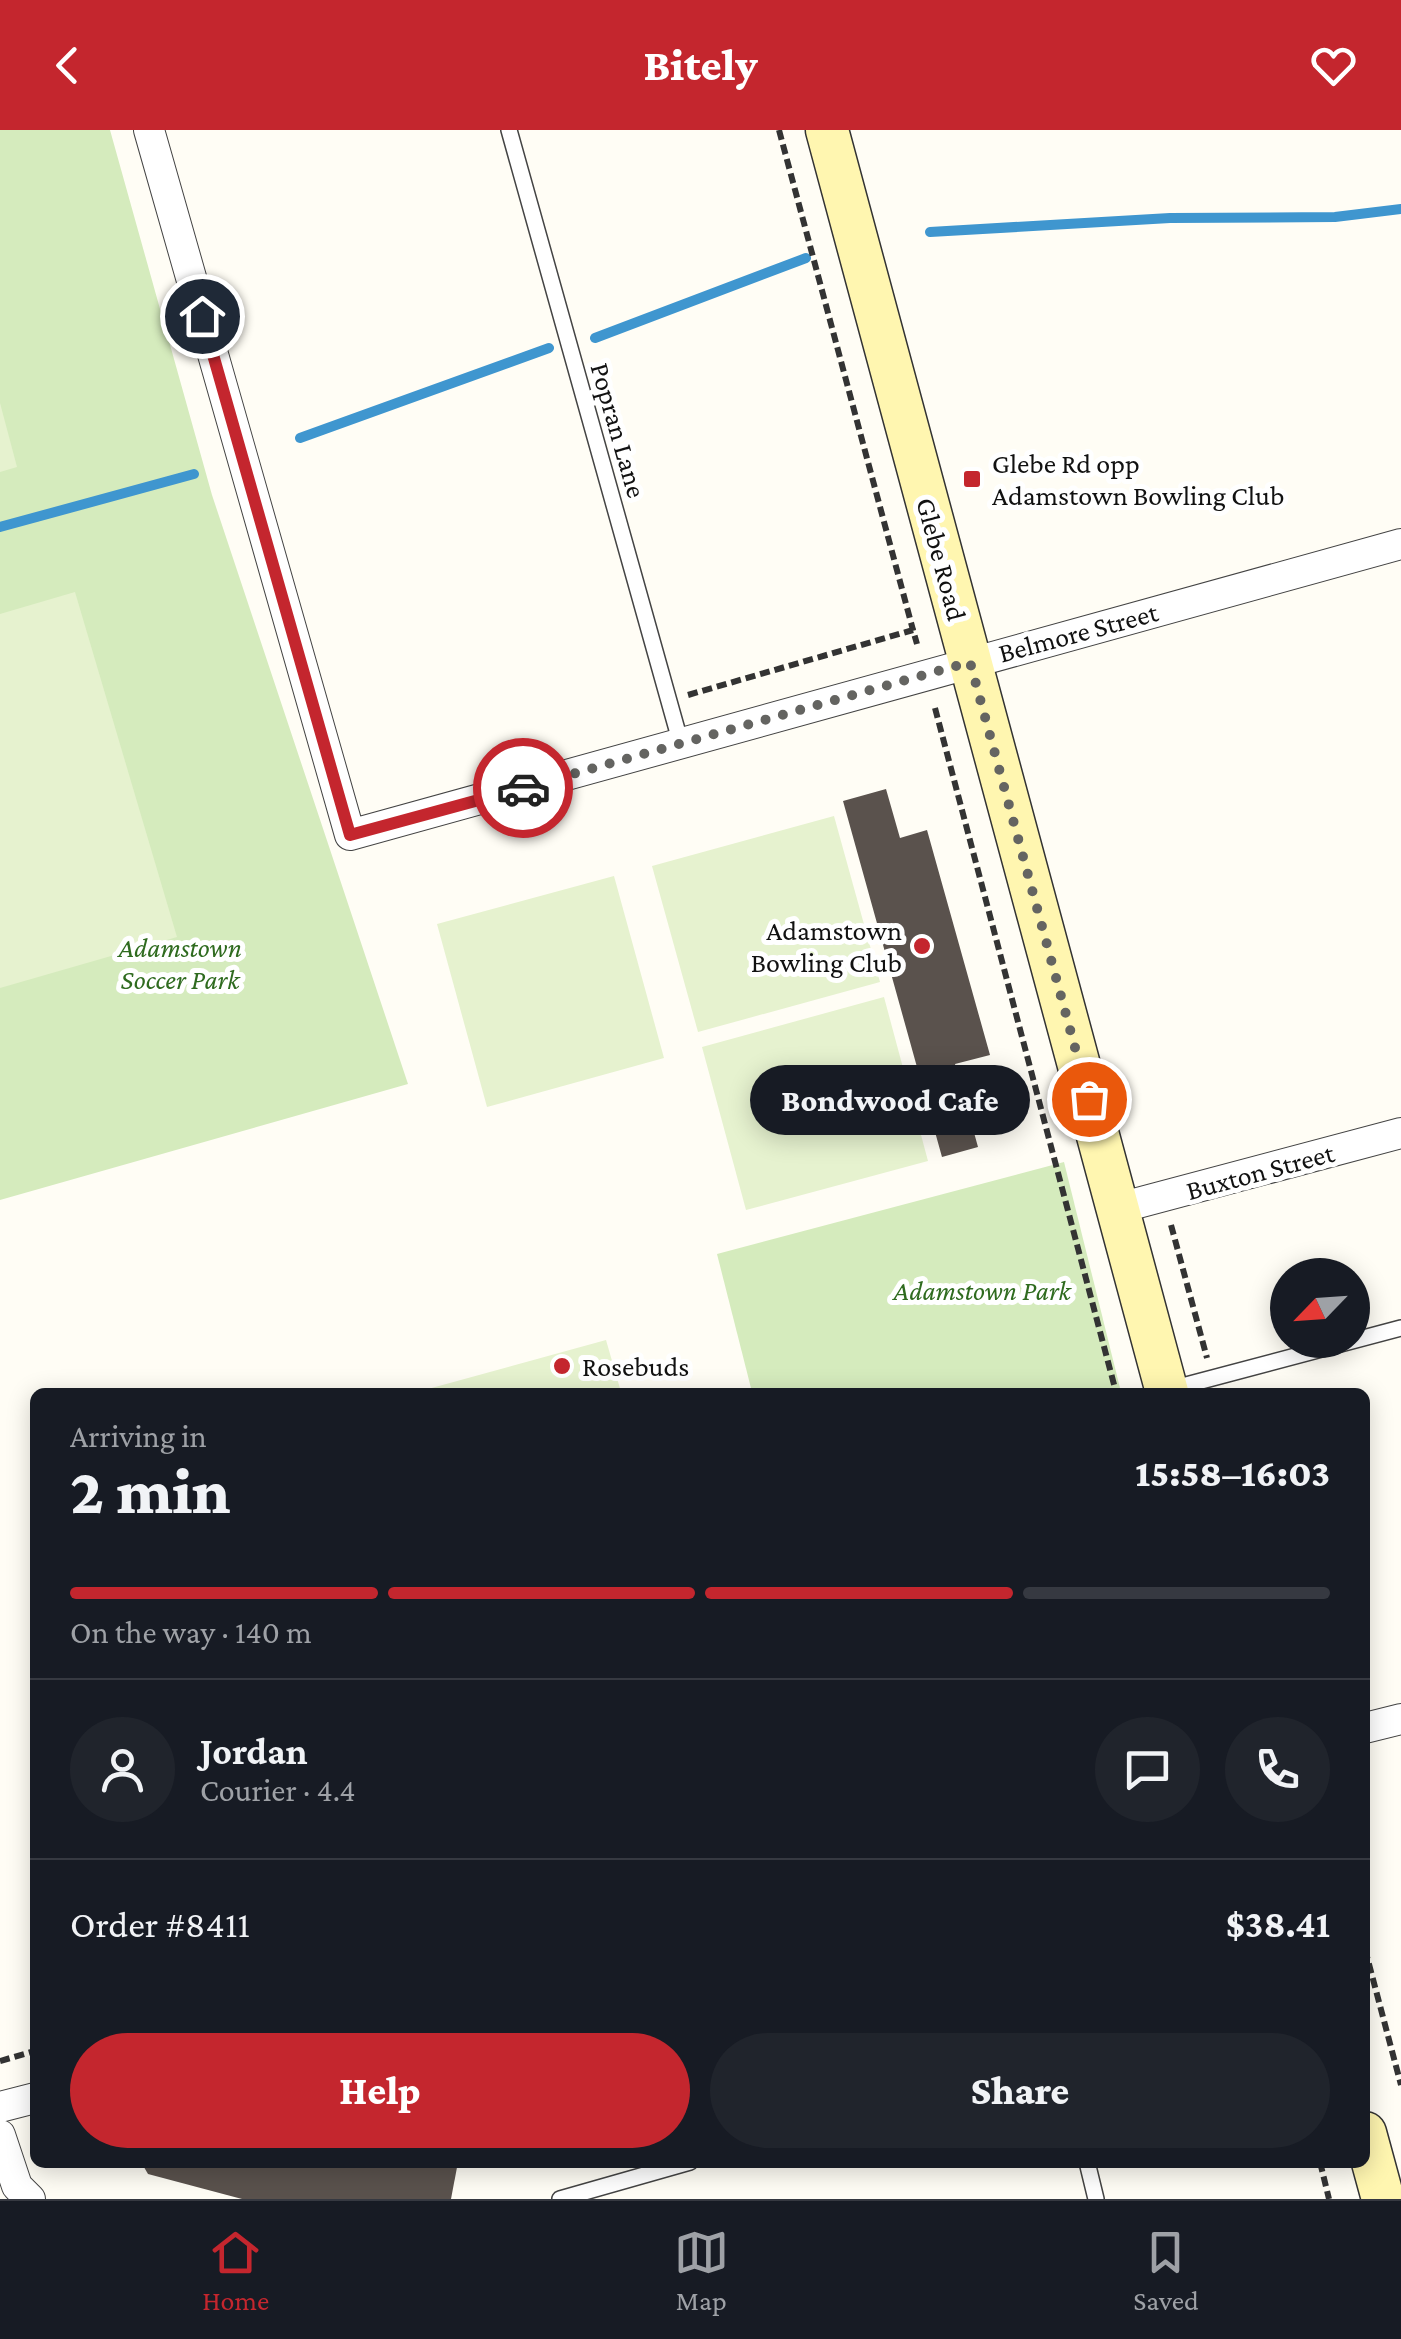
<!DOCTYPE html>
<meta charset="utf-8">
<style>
:root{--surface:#171b24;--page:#20242c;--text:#f1f3f6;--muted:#9ea1a6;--line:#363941;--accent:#c4262e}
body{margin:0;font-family:"Crimson Pro",serif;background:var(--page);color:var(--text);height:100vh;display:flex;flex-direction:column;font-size:38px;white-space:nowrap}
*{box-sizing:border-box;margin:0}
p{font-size:32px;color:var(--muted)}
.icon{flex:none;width:55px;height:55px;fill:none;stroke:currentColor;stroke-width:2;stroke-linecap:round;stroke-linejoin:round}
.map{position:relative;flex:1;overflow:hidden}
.side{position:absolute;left:30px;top:1258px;width:1340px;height:780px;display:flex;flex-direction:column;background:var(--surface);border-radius:15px;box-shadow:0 5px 25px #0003}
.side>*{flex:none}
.needle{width:65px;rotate:245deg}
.controls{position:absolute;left:1270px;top:1128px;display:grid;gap:20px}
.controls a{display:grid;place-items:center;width:100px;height:100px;border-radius:50%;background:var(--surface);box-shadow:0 5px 25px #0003;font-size:50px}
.pin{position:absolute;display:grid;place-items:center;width:85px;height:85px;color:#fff;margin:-42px;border:5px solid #fff;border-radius:50%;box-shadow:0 2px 10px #0007}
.courier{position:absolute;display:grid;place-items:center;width:100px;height:100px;margin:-50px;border:8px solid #c4262e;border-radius:50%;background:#fff;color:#222;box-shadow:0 2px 12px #0007}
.bubble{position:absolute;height:70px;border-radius:35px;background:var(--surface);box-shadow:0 5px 25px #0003;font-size:32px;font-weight:800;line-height:70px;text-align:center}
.overview em{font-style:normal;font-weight:800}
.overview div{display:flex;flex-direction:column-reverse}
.overview{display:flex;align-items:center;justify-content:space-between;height:170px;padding:0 40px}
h1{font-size:65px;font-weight:800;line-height:75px}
.bar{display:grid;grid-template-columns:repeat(4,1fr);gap:15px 10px;align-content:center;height:120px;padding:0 40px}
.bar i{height:12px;border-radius:8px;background:var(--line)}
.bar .active{background:var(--accent)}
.bar p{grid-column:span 4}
.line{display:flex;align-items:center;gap:25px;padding:0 40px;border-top:2px solid var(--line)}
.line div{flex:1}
.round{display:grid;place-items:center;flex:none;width:105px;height:105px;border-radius:52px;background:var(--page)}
.cta{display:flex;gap:20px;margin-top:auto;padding:20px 40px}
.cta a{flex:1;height:115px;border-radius:60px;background:var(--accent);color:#fff;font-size:40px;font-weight:800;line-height:115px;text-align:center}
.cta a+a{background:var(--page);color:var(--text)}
header{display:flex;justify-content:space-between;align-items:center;height:130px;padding:0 40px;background:var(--accent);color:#fff;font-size:45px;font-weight:800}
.dock{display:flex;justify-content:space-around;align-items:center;height:140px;border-top:2px solid var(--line);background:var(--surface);font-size:28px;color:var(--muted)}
.dock a{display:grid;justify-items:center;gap:5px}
.dock .active{color:var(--accent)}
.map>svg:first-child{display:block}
</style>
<header><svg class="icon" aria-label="back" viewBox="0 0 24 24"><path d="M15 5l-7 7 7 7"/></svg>Bitely<svg class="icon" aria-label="heart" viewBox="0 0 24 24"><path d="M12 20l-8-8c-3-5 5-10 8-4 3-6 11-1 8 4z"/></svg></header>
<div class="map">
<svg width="1401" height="2069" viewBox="0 0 1401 2069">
<rect width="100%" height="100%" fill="#fffdf5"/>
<!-- green -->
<g fill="#d5ebbd">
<path d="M0 0H110L212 365 408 954 0 1070Z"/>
<path d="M1064 1032 1121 1262H752L717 1124Z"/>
</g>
<!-- pitch -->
<g fill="#e6f2cf">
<path d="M0 273 17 337 0 342Z"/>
<path d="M75 462 177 807 0 858V484Z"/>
<path d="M834 686 880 852 698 902 652 736Z"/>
<path d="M614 746 664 928 487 977 437 794Z"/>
<path d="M884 867 928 1031 746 1080 702 917Z"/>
<path d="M606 1210 621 1262H417Z"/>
</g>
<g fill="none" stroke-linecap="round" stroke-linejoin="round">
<!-- stream -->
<g stroke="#3f96cf" stroke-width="10">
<path d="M930 102 1170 88 1335 87 1401 79"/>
<path d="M595 208 806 128"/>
<path d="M300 308 549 218"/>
<path d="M0 397 194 344"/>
</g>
</g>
<!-- building -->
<g fill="#5a524d">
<path d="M886 659 900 708 927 700 990 925 955 934 978 1017 942 1027 843 671Z"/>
<path d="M141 2032H458L451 2069H242L148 2044Z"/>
</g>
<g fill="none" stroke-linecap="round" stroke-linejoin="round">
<!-- lane casing -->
<g stroke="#444" stroke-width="18">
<g id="lane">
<path d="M509 0 681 614"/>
<path d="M1171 1259 1401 1198"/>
<path d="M1087 2032 1096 2069"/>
<path d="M560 2069 690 2032"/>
</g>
</g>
<!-- street casing -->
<g stroke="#444" stroke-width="32">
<g id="street">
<path d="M149 0 350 705 1401 414"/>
<path d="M1119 1078 1401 1003"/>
<path d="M1365 1598 1401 1589"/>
<path d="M0 1977 35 1968"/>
<path d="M0 2005 17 2056 30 2069"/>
</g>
</g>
<!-- secondary casing -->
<g stroke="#333" stroke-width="45">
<g id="secondary">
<path d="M827 0 1167 1262"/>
<path d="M1365 2003 1383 2069"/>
</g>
</g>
<!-- path -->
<g stroke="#333" stroke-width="6" stroke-dasharray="10 5" stroke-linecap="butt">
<path d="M779 0 913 500"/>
<path d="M688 565 913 500 917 514"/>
<path d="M935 578 1116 1262"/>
<path d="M1171 1095 1207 1228"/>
<path d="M1365 1819 1401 1955"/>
<path d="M0 1931 35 1921"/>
<path d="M1320 2032 1329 2069"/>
</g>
<!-- lane -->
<use href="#lane" stroke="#fff" stroke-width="15"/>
<!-- street -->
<use href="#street" stroke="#fff" stroke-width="30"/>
<!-- secondary -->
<use href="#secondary" stroke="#fff6b0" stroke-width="42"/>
</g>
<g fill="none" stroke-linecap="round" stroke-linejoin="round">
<!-- done -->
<path stroke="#646461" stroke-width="10" stroke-dasharray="0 18" d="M523 658 970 532 1089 969"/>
<!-- route -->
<path stroke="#c4262e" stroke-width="12" d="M202 186 350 705 523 658"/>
</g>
<!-- markers -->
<g fill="#c4262e" stroke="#fff" stroke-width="4">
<rect x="962" y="339" width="20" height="20" rx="5"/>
<circle cx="922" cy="816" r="10"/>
<circle cx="562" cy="1236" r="10"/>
</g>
<g text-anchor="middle" stroke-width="10" stroke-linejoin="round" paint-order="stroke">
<!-- street labels -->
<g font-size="28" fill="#111" stroke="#fff">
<text transform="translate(619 300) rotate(74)" y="10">Popran Lane</text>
<text transform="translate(942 429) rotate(75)" y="10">Glebe Road</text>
<text transform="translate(1078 502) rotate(-15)" y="10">Belmore Street</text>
<text transform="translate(1260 1041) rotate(-15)" y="10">Buxton Street</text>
</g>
<!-- poi labels -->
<g font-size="28" fill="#111" stroke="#fff" text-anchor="start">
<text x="992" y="343">Glebe Rd opp<tspan x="992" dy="32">Adamstown Bowling Club</tspan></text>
<text x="902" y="810" text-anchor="end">Adamstown<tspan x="902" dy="32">Bowling Club</tspan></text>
<text x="582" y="1246">Rosebuds</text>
</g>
<!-- park labels -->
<g font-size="28" font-style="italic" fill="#2f6b1f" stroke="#fff">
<text x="180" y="827">Adamstown<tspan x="180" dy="32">Soccer Park</tspan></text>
<text x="982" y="1170">Adamstown Park</text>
</g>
</g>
</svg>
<div class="controls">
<a><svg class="needle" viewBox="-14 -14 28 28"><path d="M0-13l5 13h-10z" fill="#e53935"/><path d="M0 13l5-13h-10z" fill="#9ea1a6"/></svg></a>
</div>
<div class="pin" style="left:1089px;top:969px;background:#ea580c"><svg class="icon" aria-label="bag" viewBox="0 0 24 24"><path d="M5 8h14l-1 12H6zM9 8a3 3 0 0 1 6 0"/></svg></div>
<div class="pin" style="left:202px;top:186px;background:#1f2937"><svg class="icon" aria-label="home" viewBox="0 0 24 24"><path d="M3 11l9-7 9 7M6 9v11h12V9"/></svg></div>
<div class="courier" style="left:523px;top:658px"><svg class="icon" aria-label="car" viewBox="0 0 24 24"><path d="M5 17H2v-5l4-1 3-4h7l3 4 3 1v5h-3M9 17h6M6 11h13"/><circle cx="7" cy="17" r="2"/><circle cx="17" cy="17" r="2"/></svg></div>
<div class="bubble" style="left:750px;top:935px;width:280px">Bondwood Cafe</div>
<section class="side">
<div class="overview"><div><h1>2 min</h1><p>Arriving in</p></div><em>15:58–16:03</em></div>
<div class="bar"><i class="active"></i><i class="active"></i><i class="active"></i><i></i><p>On the way · 140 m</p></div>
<div class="line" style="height:180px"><a class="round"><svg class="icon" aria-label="person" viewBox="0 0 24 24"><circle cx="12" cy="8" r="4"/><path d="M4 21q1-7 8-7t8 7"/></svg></a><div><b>Jordan</b><p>Courier · 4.4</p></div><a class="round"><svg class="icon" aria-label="chat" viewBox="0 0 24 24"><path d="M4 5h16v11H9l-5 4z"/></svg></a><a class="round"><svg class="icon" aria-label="phone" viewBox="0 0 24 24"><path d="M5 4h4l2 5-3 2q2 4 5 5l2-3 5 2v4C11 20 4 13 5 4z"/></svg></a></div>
<div class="line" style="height:130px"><div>Order #8411</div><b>$38.41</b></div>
<div class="cta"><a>Help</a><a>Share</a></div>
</section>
</div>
<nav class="dock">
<a class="active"><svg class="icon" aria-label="home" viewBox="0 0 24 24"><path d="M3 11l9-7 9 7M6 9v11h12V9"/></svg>Home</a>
<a><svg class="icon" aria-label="map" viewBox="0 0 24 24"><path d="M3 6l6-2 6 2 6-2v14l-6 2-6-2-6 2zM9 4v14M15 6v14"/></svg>Map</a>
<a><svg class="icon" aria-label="saved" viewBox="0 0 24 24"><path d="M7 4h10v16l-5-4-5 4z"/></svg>Saved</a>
</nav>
